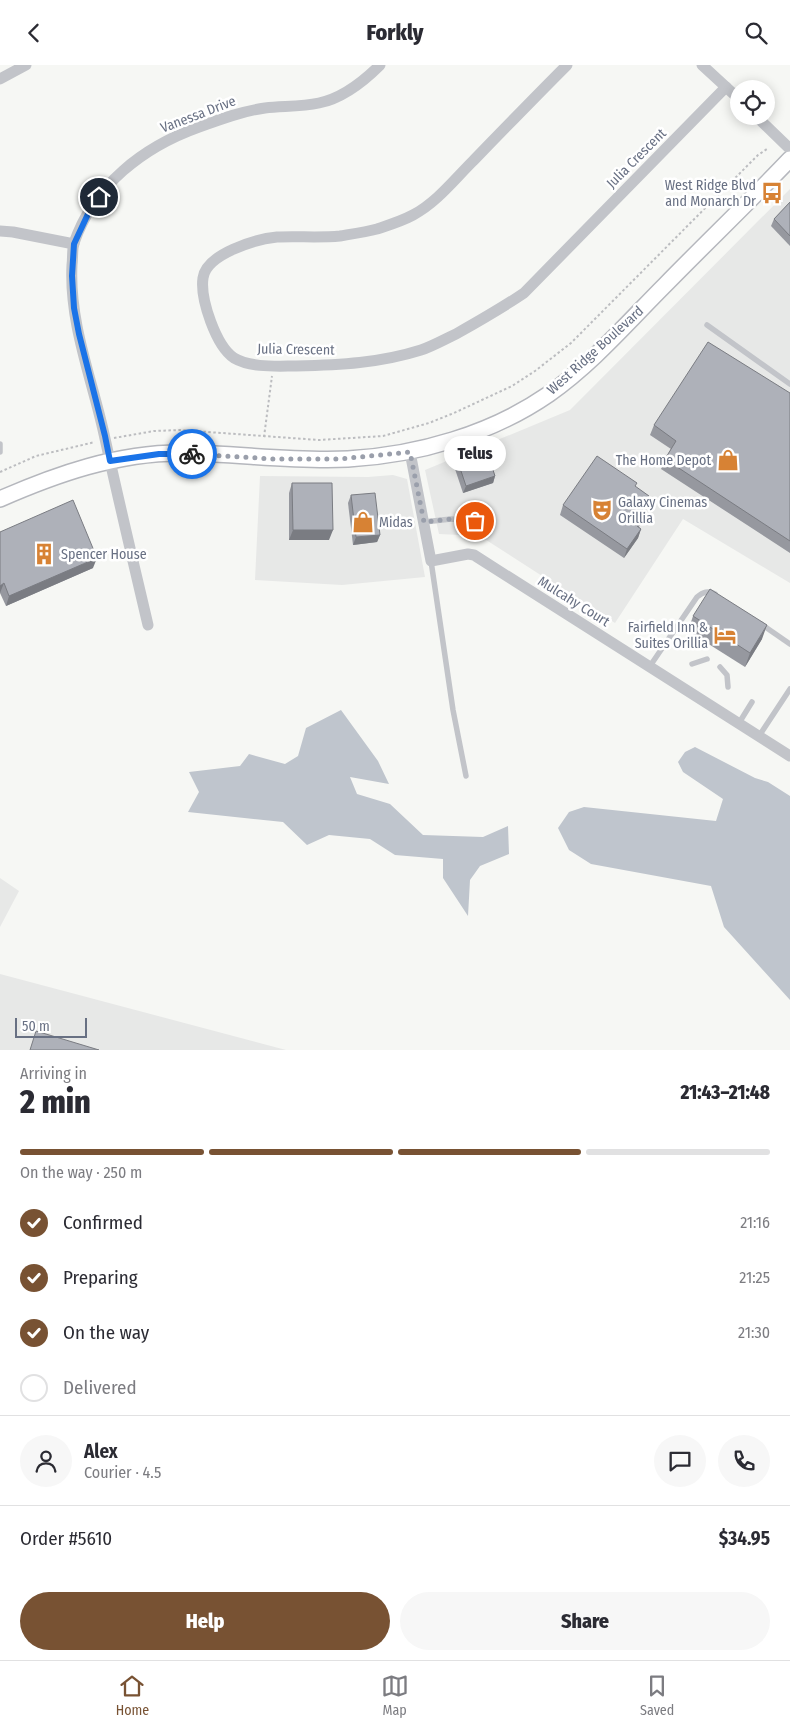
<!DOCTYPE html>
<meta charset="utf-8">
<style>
:root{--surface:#fff;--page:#f7f7f7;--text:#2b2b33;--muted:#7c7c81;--line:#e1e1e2;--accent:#785233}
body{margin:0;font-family:"Fira Sans Condensed",sans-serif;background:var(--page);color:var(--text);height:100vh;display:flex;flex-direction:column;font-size:19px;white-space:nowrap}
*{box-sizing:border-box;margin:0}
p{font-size:16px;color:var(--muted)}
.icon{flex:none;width:28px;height:28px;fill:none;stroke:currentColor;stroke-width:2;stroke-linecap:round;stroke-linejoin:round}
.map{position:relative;height:985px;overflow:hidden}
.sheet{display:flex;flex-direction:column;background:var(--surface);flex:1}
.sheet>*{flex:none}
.tools{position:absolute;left:730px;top:15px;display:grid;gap:10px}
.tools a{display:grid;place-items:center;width:45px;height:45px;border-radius:50%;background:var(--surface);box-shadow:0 2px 12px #0003;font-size:25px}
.scale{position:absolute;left:15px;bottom:12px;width:72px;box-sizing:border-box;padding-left:5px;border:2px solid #687083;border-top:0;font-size:14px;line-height:18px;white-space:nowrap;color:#687083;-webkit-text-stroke:4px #fff;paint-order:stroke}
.pin{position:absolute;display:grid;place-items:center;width:42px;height:42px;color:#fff;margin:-21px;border:2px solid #fff;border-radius:50%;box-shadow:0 1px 5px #0007}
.courier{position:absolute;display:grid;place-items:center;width:50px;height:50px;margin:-25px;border:4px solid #1a73e8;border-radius:50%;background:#fff;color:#222;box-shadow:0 1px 6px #0007}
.bubble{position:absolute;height:35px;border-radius:18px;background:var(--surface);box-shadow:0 2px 12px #0003;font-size:16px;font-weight:800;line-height:35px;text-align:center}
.headline em{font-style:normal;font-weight:800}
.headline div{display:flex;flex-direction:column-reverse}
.headline{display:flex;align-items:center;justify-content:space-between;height:85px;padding:0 20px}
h1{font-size:32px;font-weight:800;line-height:38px}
.bar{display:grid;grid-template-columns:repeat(4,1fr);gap:8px 5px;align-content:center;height:60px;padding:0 20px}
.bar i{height:6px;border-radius:4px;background:var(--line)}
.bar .on{background:var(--accent)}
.bar p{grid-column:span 4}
.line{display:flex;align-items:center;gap:12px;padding:0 20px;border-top:1px solid var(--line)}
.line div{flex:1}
.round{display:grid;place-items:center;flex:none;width:52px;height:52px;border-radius:26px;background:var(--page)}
ol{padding:0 20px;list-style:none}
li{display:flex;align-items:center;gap:15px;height:55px}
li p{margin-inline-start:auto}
li .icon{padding:5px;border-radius:50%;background:var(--accent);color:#fff;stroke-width:4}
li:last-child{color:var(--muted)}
li i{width:28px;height:28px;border:2px solid var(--line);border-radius:50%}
.primary-button{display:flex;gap:10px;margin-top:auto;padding:10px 20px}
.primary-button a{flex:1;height:58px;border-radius:30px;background:var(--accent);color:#fff;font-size:20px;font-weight:800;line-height:58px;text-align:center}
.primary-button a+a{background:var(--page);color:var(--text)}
header{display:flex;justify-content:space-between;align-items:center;height:65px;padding:0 20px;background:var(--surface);font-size:22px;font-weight:800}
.menu{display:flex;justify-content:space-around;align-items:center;height:70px;border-top:1px solid var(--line);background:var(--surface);font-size:14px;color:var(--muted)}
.menu a{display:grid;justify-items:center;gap:2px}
.menu .on{color:var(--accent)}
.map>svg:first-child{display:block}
</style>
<header><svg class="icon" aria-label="back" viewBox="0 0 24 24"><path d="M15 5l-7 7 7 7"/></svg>Forkly<svg class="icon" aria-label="search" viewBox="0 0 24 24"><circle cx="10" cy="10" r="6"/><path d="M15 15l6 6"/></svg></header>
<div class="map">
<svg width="790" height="985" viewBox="0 0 790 985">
<rect width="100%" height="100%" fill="#f6f7f4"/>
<!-- built -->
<g fill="#e7e8e7">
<path d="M790 124V518L683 454 615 558 480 471 439 469 425 405 570 345Z"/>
<path d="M393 410 407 414 425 512 342 520 255 515 260 411 368 412Z"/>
<path d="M0 813 19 826 0 862Z"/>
<path d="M0 909 286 985H0Z"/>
</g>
<!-- water -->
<g fill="#bfc5cd">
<path d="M341 645 378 696 389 719 350 712 357 729 390 739 423 770 483 772 508 761 509 789 480 801 470 815 468 851 443 813V794L395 790 370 774 329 770 307 780 283 757 188 747 199 727 189 707 240 701 249 689 285 699 298 691 306 663Z"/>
<path d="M695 682 755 713 768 717 790 731V935L724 862 711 821 591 799 569 785 558 763 569 747 584 742 716 756 723 734 683 707 678 697 685 687Z"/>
</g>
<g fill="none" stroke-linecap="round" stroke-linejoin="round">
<!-- secondary casing -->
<g stroke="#b5b7bd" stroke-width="18">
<path id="secondary" d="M0 434C57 409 117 388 180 388 236 388 291 397 348 394 418 390 491 369 549 329 592 299 628 257 665 220 706 178 749 137 790 94"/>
</g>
<!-- path -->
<g stroke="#bcbdc0" stroke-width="2" stroke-dasharray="2.5 2.5" stroke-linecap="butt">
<path d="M264 372 272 311"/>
<path d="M114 373 154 366 180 365 319 375 383 371 429 358 454 348 512 321 535 306 571 278 758 90 767 84"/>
<path d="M0 407 36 391 95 377"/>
</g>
<!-- lane -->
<g stroke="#c2c4c9" stroke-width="5.5">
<path d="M707 260 790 319"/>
<path d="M0 379V387"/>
<path d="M424 457 451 454 475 456 488 453"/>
<path d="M431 496 453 645 466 711"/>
<path d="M761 559 790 579"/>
<path d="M692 599 707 594"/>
<path d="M650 601 697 532C703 527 708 525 715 529"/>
<path d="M720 602 727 610 728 622"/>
<path d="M739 658 752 637"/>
<path d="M759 671 790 624"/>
</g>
<!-- street -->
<g stroke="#c2c4c9" stroke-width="11">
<path d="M567 0C535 32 504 64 472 97 454 115 436 138 413 150 402 156 389 160 377 164 366 167 352 169 340 171 319 173 298 171 277 172 256 174 206 189 203 213 200 234 216 281 234 293 251 303 277 301 296 301 340 300 380 298 421 285 433 281 445 274 456 269 479 256 502 243 524 228L726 22"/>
<path d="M702 0 739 34"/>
<path d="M0 14 26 0"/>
<path d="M756 51 790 84"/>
<path d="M0 166 13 167 74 179"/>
<path d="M410 387 431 496 468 489 474 490 790 691"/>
<path d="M148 560C133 496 118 433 104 369 92 314 69 258 72 200 73 193 72 184 74 178 94 120 143 82 199 62 221 54 243 46 265 43 283 41 301 42 319 38 343 33 363 17 380 0"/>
</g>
<!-- secondary -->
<use href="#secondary" stroke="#fff" stroke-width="15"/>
</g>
<!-- wall -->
<g fill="#96989f">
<path d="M790 137V181L771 161 774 154Z"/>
<path d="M790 328V488L661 404 665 394 671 384 650 370 654 360Z"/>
<path d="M458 397 495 411 493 418 463 428 455 404Z"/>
<path d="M292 418 329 475H289V428Z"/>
<path d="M635 422 649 431 645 441 641 447 644 449 639 462 641 464 638 473 624 493 560 450 563 440Z"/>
<path d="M351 430 380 470 377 477 353 480 348 438Z"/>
<path d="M0 467 93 503 6 541 0 528Z"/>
<path d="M693 551 762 574 745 602 688 566Z"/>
</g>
<!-- shaded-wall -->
<g fill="#7a7c82">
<path d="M495 411 493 418 463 428 466 421Z"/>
<path d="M649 431 645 441 636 455 639 446Z"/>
<path d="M644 449 640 458 634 471 637 461Z"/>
<path d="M641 464 638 473 624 493 627 484Z"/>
<path d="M293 465H333L329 475H289Z"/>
<path d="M380 470 377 477 353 480 356 472Z"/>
<path d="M97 493 93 503 6 541 9 531Z"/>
<path d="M4 518 0 528V521Z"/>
<path d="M767 560 762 574 745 602 750 588Z"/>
</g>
<!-- building -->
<g fill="#aeb1b9" stroke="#7a7c82">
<path d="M790 137V171L774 154Z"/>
<path d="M708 277 790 328V476L665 394 676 376 654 360Z"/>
<path d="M487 387 495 411 466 421 458 397Z"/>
<path d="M597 391 637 418 635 421 649 431 639 446 644 449 637 461 641 464 627 484 563 440Z"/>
<path d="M292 418H332L333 465H293Z"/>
<path d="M375 428 380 470 356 472 351 430Z"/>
<path d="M73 435 97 493 9 531 4 518 0 521V467Z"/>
<path d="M710 524 767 560 750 588 693 551Z"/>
<path d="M36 966 99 985H30Z"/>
</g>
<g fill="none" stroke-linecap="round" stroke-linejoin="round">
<!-- done -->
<path stroke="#9a9fab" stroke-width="5" stroke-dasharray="0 9" d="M192 389 274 394H339L410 387 424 457 451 454 475 456"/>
<!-- route -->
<path stroke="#1a73e8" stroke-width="6" d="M99 132 88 149 74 179 72 211 74 243 79 269 105 371 110 396 159 389H192"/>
</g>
<!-- icons -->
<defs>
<g id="bus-bare" transform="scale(1.725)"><path d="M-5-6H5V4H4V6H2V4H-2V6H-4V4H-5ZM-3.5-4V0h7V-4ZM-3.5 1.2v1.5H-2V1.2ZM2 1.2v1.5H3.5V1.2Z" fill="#d78234" stroke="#fff" stroke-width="2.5" paint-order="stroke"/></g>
<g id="shop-bare" transform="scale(1.725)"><path d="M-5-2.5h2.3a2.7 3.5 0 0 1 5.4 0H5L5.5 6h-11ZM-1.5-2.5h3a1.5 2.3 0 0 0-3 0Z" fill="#d78234" stroke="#fff" stroke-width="2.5" paint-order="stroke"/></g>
<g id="theatre-bare" transform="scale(1.725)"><path d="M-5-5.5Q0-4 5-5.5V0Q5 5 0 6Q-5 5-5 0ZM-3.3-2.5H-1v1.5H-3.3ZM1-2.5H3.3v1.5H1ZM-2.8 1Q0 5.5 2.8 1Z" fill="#d78234" stroke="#fff" stroke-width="2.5" paint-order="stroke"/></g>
<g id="building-bare" transform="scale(1.725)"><path d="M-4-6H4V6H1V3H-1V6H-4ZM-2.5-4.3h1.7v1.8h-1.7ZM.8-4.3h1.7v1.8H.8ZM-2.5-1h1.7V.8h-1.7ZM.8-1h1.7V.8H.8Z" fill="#d78234" stroke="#fff" stroke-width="2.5" paint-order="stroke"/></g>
<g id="hotel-bare" transform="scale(1.725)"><path d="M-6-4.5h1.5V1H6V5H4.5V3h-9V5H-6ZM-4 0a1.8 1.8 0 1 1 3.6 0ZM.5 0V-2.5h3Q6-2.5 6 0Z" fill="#d78234" stroke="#fff" stroke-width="2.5" paint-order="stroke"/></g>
</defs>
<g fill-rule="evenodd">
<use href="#bus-bare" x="772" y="128"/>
<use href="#shop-bare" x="728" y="395"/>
<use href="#theatre-bare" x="602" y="445"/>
<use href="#shop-bare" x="363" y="457"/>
<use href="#building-bare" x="44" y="489"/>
<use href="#hotel-bare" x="725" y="570"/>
</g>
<g text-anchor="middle" stroke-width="5" stroke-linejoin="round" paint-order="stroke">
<!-- street labels -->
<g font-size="14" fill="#687083" stroke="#fff">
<text transform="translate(198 49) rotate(-21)" y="5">Vanessa Drive</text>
<text transform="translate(636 93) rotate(-45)" y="5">Julia Crescent</text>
<text transform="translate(296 284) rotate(1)" y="5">Julia Crescent</text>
<text transform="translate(595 285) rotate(-42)" y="5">West Ridge Boulevard</text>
<text transform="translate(574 536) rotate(32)" y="5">Mulcahy Court</text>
</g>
<!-- poi labels -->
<g font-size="14" fill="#687083" stroke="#fff" text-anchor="end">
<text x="756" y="125">West Ridge Blvd<tspan x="756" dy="16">and Monarch Dr</tspan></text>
<text x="711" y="400">The Home Depot</text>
<text x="618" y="442" text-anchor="start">Galaxy Cinemas<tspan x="618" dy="16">Orillia</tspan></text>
<text x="379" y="462" text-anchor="start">Midas</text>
<text x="61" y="494" text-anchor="start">Spencer House</text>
<text x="708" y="567">Fairfield Inn &amp;<tspan x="708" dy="16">Suites Orillia</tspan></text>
</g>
</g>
</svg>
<div class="tools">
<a><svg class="icon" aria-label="locate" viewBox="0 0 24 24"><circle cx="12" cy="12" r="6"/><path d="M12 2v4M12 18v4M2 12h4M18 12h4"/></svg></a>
</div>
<div class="scale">50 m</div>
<div class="pin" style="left:475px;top:456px;background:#ea580c"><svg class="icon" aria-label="bag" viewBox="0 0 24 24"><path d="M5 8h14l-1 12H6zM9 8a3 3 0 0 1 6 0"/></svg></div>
<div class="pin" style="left:99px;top:132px;background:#1f2937"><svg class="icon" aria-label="home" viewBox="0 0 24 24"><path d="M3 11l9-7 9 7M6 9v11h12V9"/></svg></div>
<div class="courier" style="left:192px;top:389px"><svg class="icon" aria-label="bike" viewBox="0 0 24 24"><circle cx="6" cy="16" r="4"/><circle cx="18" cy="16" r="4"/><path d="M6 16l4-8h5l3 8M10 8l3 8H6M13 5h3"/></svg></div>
<div class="bubble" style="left:444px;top:371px;width:62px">Telus</div>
</div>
<section class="sheet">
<div class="headline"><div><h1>2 min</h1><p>Arriving in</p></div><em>21:43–21:48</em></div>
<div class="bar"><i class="on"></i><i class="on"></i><i class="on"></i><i></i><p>On the way · 250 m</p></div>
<ol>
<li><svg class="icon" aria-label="check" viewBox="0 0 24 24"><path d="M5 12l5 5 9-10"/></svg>Confirmed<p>21:16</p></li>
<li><svg class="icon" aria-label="check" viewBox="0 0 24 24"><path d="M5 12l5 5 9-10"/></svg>Preparing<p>21:25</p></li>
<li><svg class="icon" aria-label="check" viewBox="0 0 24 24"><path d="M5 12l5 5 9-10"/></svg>On the way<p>21:30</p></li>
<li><i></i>Delivered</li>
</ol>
<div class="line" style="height:90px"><a class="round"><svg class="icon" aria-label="person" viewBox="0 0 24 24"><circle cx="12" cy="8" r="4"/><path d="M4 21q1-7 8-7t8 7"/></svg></a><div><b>Alex</b><p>Courier · 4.5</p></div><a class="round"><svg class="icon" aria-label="chat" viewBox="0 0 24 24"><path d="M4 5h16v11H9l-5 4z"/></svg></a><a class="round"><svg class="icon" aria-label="phone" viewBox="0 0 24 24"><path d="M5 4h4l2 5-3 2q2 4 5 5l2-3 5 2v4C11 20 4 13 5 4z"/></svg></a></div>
<div class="line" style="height:65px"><div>Order #5610</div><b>$34.95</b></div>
<div class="primary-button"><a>Help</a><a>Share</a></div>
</section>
<nav class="menu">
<a class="on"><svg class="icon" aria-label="home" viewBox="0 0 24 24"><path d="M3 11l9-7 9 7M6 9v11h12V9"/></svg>Home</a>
<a><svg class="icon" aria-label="map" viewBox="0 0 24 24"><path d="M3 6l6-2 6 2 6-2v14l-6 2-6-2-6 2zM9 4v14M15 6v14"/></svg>Map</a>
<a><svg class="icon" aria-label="saved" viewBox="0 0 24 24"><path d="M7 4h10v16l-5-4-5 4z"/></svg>Saved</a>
</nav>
